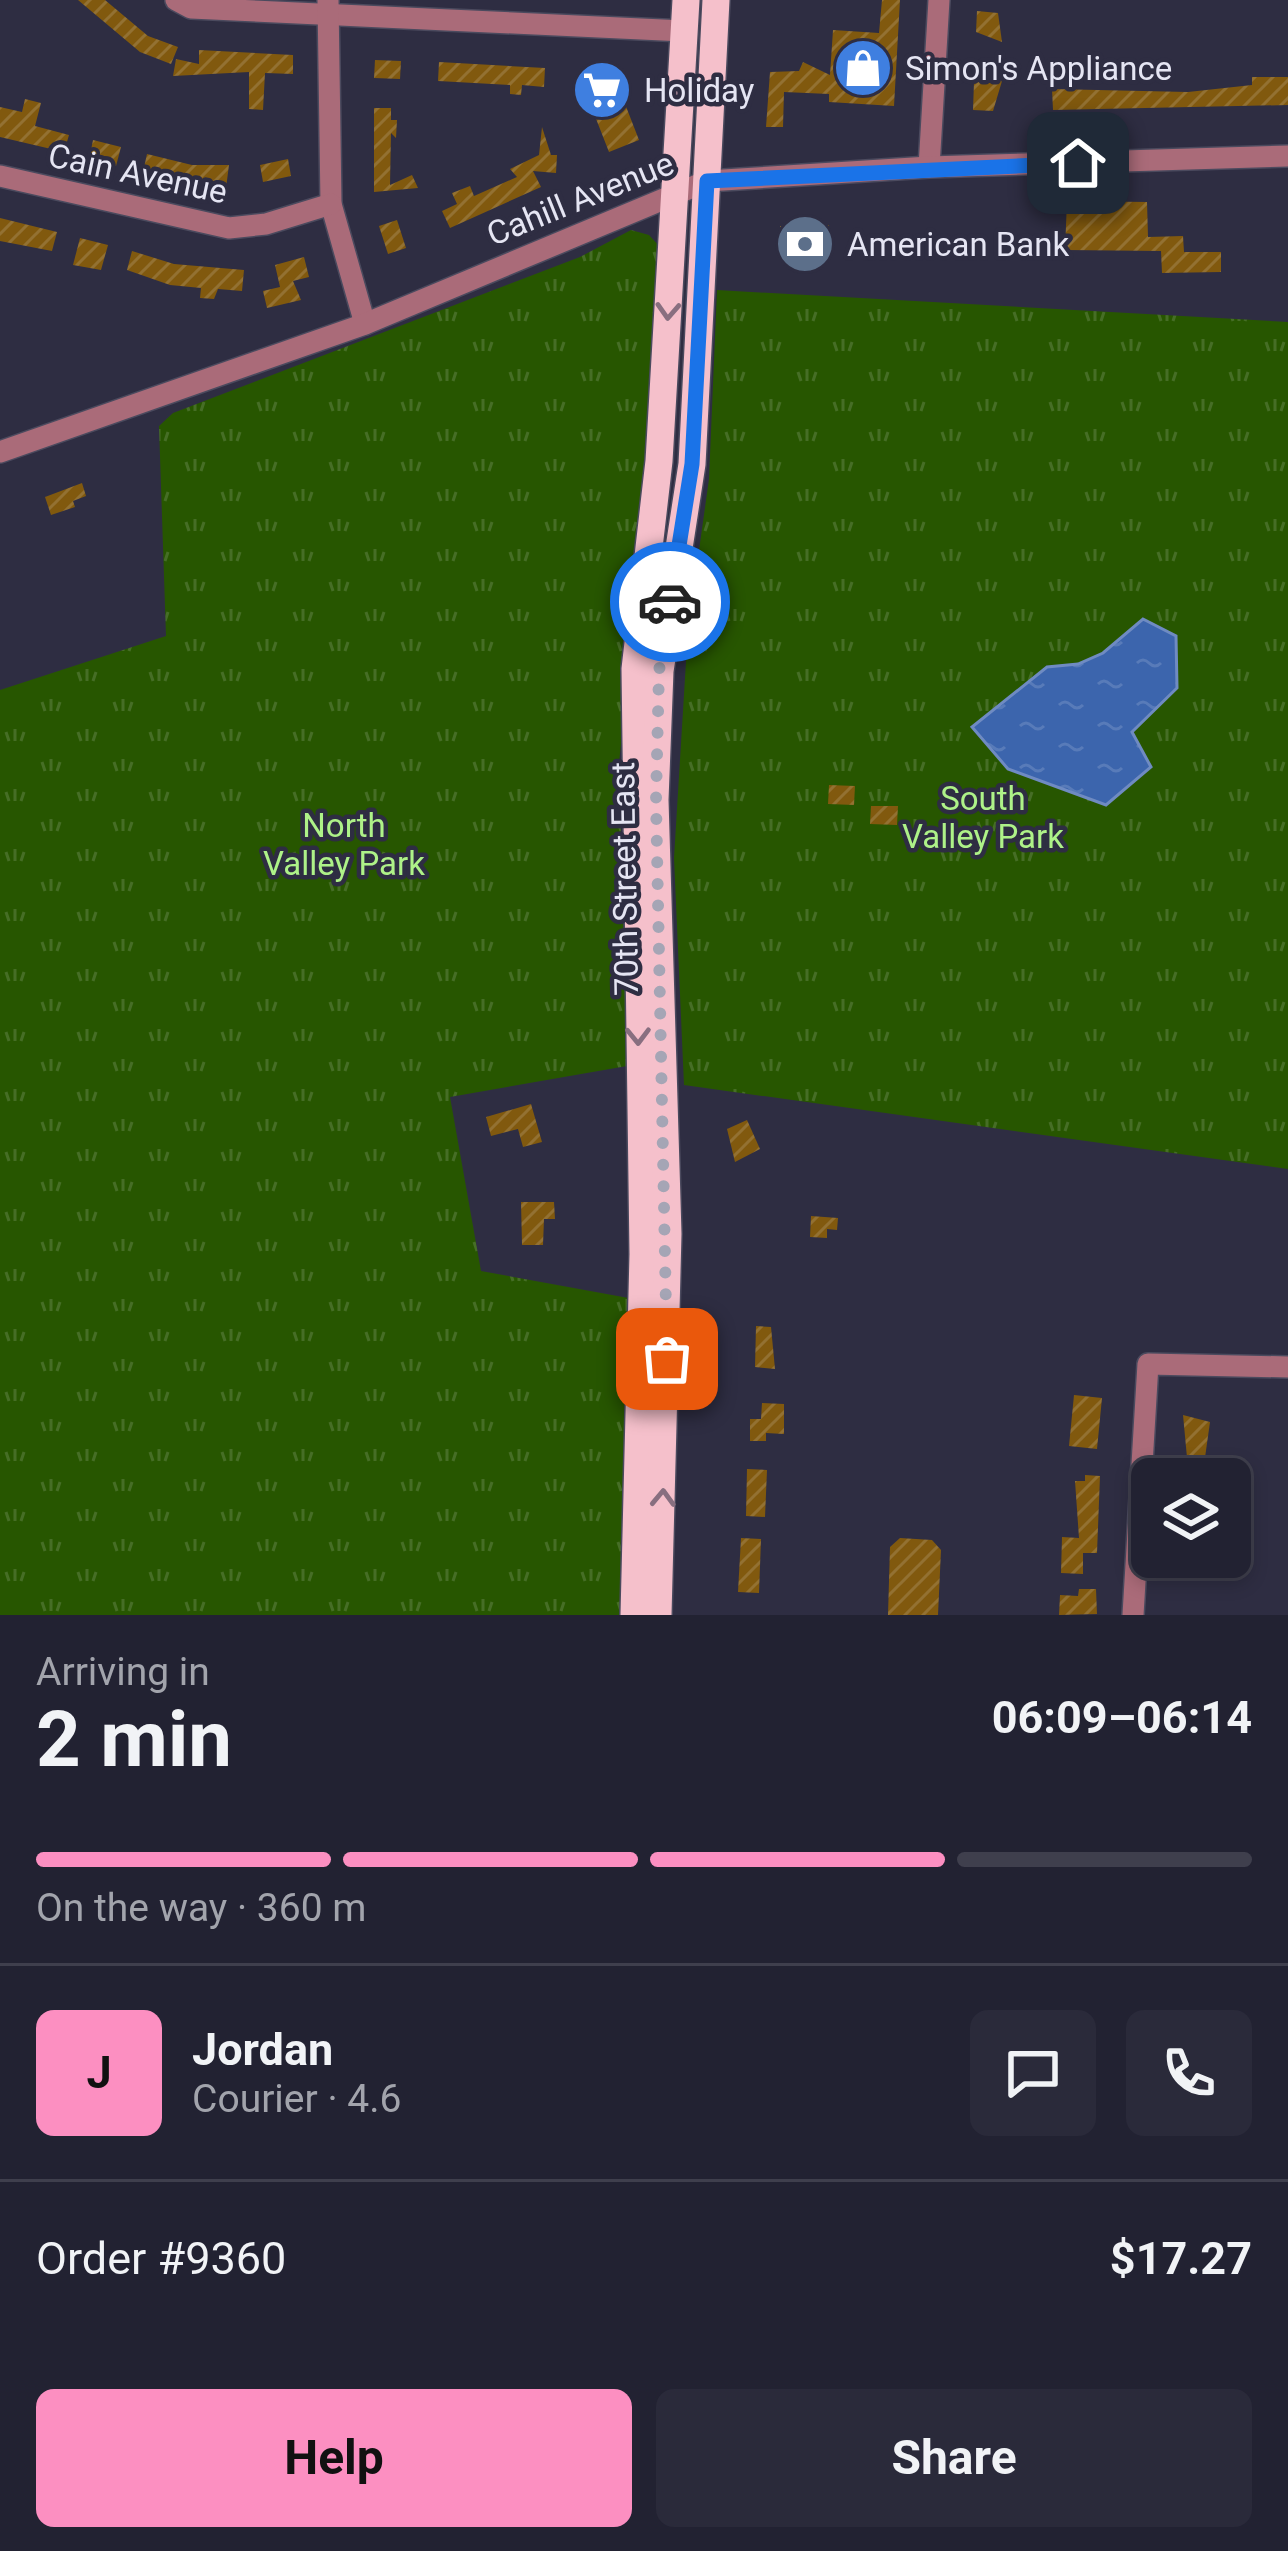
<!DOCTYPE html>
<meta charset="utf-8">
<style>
:root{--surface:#222232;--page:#2a2a3a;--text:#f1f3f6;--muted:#a2a4ac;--line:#3f3f4d;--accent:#fc8fc1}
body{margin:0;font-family:Roboto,sans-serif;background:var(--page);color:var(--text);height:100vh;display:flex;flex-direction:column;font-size:45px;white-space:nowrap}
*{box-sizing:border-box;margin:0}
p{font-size:39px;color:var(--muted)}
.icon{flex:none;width:66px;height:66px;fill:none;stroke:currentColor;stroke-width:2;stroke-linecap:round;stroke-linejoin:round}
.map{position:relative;height:1615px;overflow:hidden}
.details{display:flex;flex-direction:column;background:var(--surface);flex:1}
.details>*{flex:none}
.tools{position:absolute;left:1131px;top:1458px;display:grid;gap:24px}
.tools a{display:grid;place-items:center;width:120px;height:120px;border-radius:18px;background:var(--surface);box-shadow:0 6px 18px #0003,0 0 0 3px var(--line);font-size:60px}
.pin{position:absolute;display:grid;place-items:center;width:102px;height:102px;color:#fff;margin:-51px;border-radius:24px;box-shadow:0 6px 18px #0006}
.courier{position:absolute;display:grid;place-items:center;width:120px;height:120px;margin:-60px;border:9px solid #1a73e8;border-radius:50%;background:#fff;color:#222;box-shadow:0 3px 15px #0007}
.overview em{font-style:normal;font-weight:700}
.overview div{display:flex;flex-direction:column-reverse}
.overview{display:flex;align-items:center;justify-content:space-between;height:204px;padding:0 36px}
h1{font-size:78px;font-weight:700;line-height:90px}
.bar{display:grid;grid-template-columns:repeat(4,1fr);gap:18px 12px;align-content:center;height:144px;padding:0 36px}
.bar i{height:15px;border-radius:9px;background:var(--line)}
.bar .on{background:var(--accent)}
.bar p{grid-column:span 4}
.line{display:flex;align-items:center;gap:30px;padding:0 36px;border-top:3px solid var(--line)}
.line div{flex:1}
.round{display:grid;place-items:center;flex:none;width:126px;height:126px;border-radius:18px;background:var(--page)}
.button{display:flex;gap:24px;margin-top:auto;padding:24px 36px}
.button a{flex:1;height:138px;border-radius:18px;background:var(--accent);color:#111;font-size:48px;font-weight:700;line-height:138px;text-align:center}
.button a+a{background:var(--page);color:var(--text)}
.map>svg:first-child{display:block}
</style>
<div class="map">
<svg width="1288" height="1615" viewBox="0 0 1288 1615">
<defs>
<pattern id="park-tufts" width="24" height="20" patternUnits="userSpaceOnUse" patternTransform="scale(3)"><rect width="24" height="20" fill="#275600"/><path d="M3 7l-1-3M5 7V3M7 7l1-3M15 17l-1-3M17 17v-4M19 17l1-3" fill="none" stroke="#466e26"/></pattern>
<pattern id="water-ripples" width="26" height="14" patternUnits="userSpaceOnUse" patternTransform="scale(3)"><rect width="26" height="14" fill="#3c65ad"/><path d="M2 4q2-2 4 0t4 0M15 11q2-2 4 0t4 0" fill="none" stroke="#587bb9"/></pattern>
<pattern id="building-hatch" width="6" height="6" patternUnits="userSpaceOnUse" patternTransform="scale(3)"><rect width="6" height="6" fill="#81590e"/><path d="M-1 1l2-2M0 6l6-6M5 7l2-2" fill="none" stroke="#937132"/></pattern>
</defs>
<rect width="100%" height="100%" fill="#2e2d42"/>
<!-- park -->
<g fill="url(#park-tufts)">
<path d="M631 230 649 235 661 248 647 496 619 763 627 1066 450 1097 481 1271 634 1299 623 1615H0V690L166 636 159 426 173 413 580 257Z"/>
<path d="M717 290 1288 322V1169L684 1085 674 858 688 629 709 479Z"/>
</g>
<!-- water -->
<path fill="url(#water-ripples)" stroke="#6f8bc2" stroke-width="3" d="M1143 619 1176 636 1177 688 1132 732 1151 767 1106 805 1008 769 972 727 1047 667 1078 664 1103 653Z"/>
<!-- building -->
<g fill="url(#building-hatch)">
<path d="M78 0H105L148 36 178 47 171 64 140 52Z"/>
<path d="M882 0H900L894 106 829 102V94L784 92 783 127H766L770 72 799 71 803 62 830 75 833 30 879 33Z"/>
<path d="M977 11 998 13 1002 42 976 32Z"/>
<path d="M199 50 293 55V74L265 73 263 110 249 109V72L173 76 176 59 199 64Z"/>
<path d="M375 60 401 61 400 79 374 78Z"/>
<path d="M439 62 545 68 544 87 522 85 521 95 510 94V85L438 81Z"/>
<path d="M986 63 1003 64 1002 81 993 111 973 110 974 82H985Z"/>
<path d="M583 71 599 72 601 77 613 73 639 140 609 152 582 83Z"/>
<path d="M1252 77H1288V105L1053 110 1052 89 1188 92 1252 85Z"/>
<path d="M25 99 41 103 35 126 69 135 64 152 0 137V107L22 112Z"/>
<path d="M374 108H391V120H397L396 138 391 133 390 185 412 175 418 188 374 192Z"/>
<path d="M542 127 551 155H557L556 173 533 171 541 187 450 228 442 211 457 204 452 193 470 186 474 196 517 177 510 169 539 155Z"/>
<path d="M93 140 121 147 116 166 89 160Z"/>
<path d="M147 154 192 165H229L226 188 143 172Z"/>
<path d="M288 159 291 176 263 182 260 165Z"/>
<path d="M1067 201 1147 202 1148 237 1183 236 1184 252H1221V272L1162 273 1161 251 1065 250Z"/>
<path d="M0 218 57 232 52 251 0 241Z"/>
<path d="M397 220 406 248 388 254 379 226Z"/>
<path d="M829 225 830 253H818V267H800L799 253 780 254V226Z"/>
<path d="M80 238 108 245 101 270 73 265Z"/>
<path d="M132 251 174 264 244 270 242 291 218 289 214 299 200 298 201 288 170 285 127 270Z"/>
<path d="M304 257 309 277 293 281 301 300 267 308 263 291 280 287 275 265Z"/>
<path d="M82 483 86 496 73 501 75 507 51 515 45 497Z"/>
<path d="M829 785 855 786 854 805 828 804Z"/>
<path d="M871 806H898L897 825 870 824Z"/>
<path d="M531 1104 542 1142 523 1147 518 1129 491 1136 486 1117Z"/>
<path d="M747 1120 760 1149 735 1162 727 1129Z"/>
<path d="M521 1202H554L555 1219H544L543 1245H522Z"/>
<path d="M811 1216 838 1218 837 1230 827 1229V1238L810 1237Z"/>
<path d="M756 1326 771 1327 775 1369 755 1367Z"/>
<path d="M1074 1395 1102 1398 1097 1449 1069 1446Z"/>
<path d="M762 1403 784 1404V1434L766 1433V1441H750V1419H761Z"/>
<path d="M1183 1415 1210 1422 1202 1479H1189Z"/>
<path d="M747 1469 767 1470 765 1517 746 1516Z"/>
<path d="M1085 1475 1100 1476 1097 1553H1083V1574L1061 1573 1062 1537 1079 1538 1075 1481H1085Z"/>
<path d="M741 1538 761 1539 759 1593 738 1592Z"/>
<path d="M900 1538 932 1540 941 1550 938 1615H888L890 1547Z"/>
<path d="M1079 1589H1096L1097 1614 1059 1615 1060 1595 1078 1596Z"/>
</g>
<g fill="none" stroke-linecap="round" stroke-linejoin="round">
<!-- minor casing -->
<g stroke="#4b4a5e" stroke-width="24">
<g id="minor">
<path d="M176 0 191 8 684 31"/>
<path d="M328 0 331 204 365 324"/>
<path d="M929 167 939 0"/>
<path d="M0 176 229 228 266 224 331 204"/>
<path d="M0 452 365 324 707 181 929 167 1288 156"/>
<path d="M1133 1615 1148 1364 1288 1367"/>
</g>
</g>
<!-- major casing -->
<g stroke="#4b4a5e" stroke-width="30">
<g id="major">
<path d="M634 1615 643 1254 635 669 659 461 686 0"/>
<path d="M658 1615 668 1234 655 800 660 671 692 464 716 0"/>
</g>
</g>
<!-- minor -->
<use href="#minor" stroke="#aa6b79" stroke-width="21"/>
<!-- major -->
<use href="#major" stroke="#f5c0cb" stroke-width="27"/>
</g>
<!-- one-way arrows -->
<defs><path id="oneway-chevron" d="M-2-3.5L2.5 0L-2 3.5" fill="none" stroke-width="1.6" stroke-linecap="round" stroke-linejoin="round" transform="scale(3)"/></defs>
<g stroke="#886f80">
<use href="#oneway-chevron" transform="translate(668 311) rotate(93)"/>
<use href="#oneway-chevron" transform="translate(638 1036) rotate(89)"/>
<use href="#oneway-chevron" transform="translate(663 1498) rotate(-88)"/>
</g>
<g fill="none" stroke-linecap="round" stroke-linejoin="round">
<!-- done -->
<path stroke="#a5a5b5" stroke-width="12" stroke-dasharray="0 21.6" d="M667 1359 656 800 659 671 670 602"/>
<!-- route -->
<path stroke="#1a73e8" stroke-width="15" d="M670 602 692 464 707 181 1078 163"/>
</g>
<!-- icons -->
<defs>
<g id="shop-disc" transform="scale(3)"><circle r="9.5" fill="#3f7fe0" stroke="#2e2d42"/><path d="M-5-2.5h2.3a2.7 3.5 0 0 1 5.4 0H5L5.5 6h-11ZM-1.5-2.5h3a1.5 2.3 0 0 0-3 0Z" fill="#fff"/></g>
<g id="supermarket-disc" transform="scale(3)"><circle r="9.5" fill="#3f7fe0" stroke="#2e2d42"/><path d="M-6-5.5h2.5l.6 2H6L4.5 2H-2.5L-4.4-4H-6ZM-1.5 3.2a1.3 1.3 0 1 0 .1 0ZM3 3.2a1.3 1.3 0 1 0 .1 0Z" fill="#fff"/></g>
<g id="bank-disc" transform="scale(3)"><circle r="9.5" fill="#5c6f8a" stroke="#2e2d42"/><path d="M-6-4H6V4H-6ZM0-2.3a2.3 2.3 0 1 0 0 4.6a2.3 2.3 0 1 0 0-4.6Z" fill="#fff"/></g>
</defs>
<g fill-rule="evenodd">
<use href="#shop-disc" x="863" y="68"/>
<use href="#supermarket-disc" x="602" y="90"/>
<use href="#bank-disc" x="805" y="244"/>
</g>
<g text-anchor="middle" stroke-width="9" stroke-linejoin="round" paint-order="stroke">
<!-- poi labels -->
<g font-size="33" fill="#e5e5f3" stroke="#2e2d42" text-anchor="start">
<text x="905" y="80">Simon's Appliance</text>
<text x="644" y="102">Holiday</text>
<text x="847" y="256">American Bank</text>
</g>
<!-- street labels -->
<g font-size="33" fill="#e5e5f3" stroke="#2e2d42">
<text transform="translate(138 173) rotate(12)" y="12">Cain Avenue</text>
<text transform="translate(580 198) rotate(-22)" y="12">Cahill Avenue</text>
<text transform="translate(624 879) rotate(-91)" y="12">70th Street East</text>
</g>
<!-- park labels -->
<g font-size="33" fill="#aef288" stroke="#2e2d42">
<text x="983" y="810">South<tspan x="983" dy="38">Valley Park</tspan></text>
<text x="344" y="837">North<tspan x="344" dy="38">Valley Park</tspan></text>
</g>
</g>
</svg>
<div class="tools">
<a><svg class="icon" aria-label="layers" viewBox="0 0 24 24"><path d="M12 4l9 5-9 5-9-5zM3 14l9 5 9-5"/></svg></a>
</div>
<div class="pin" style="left:667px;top:1359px;background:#ea580c"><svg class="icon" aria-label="bag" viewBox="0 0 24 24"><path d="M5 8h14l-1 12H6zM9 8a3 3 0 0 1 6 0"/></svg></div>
<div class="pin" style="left:1078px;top:163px;background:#1f2937"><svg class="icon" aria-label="home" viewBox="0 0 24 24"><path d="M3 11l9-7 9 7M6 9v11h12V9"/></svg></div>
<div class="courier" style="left:670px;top:602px"><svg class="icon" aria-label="car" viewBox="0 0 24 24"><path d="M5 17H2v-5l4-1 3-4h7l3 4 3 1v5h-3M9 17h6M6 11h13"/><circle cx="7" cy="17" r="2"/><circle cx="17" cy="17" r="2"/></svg></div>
</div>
<section class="details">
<div class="overview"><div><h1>2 min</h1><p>Arriving in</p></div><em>06:09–06:14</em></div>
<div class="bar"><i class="on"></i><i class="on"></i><i class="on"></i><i></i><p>On the way · 360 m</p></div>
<div class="line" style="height:216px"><b class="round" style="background:var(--accent);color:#111">J</b><div><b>Jordan</b><p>Courier · 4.6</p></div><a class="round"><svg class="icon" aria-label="chat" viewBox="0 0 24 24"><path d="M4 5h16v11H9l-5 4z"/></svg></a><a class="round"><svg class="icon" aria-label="phone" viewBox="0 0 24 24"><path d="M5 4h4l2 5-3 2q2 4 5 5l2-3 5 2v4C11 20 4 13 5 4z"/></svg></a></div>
<div class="line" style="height:156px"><div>Order #9360</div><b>$17.27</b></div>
<div class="button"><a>Help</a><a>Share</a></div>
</section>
